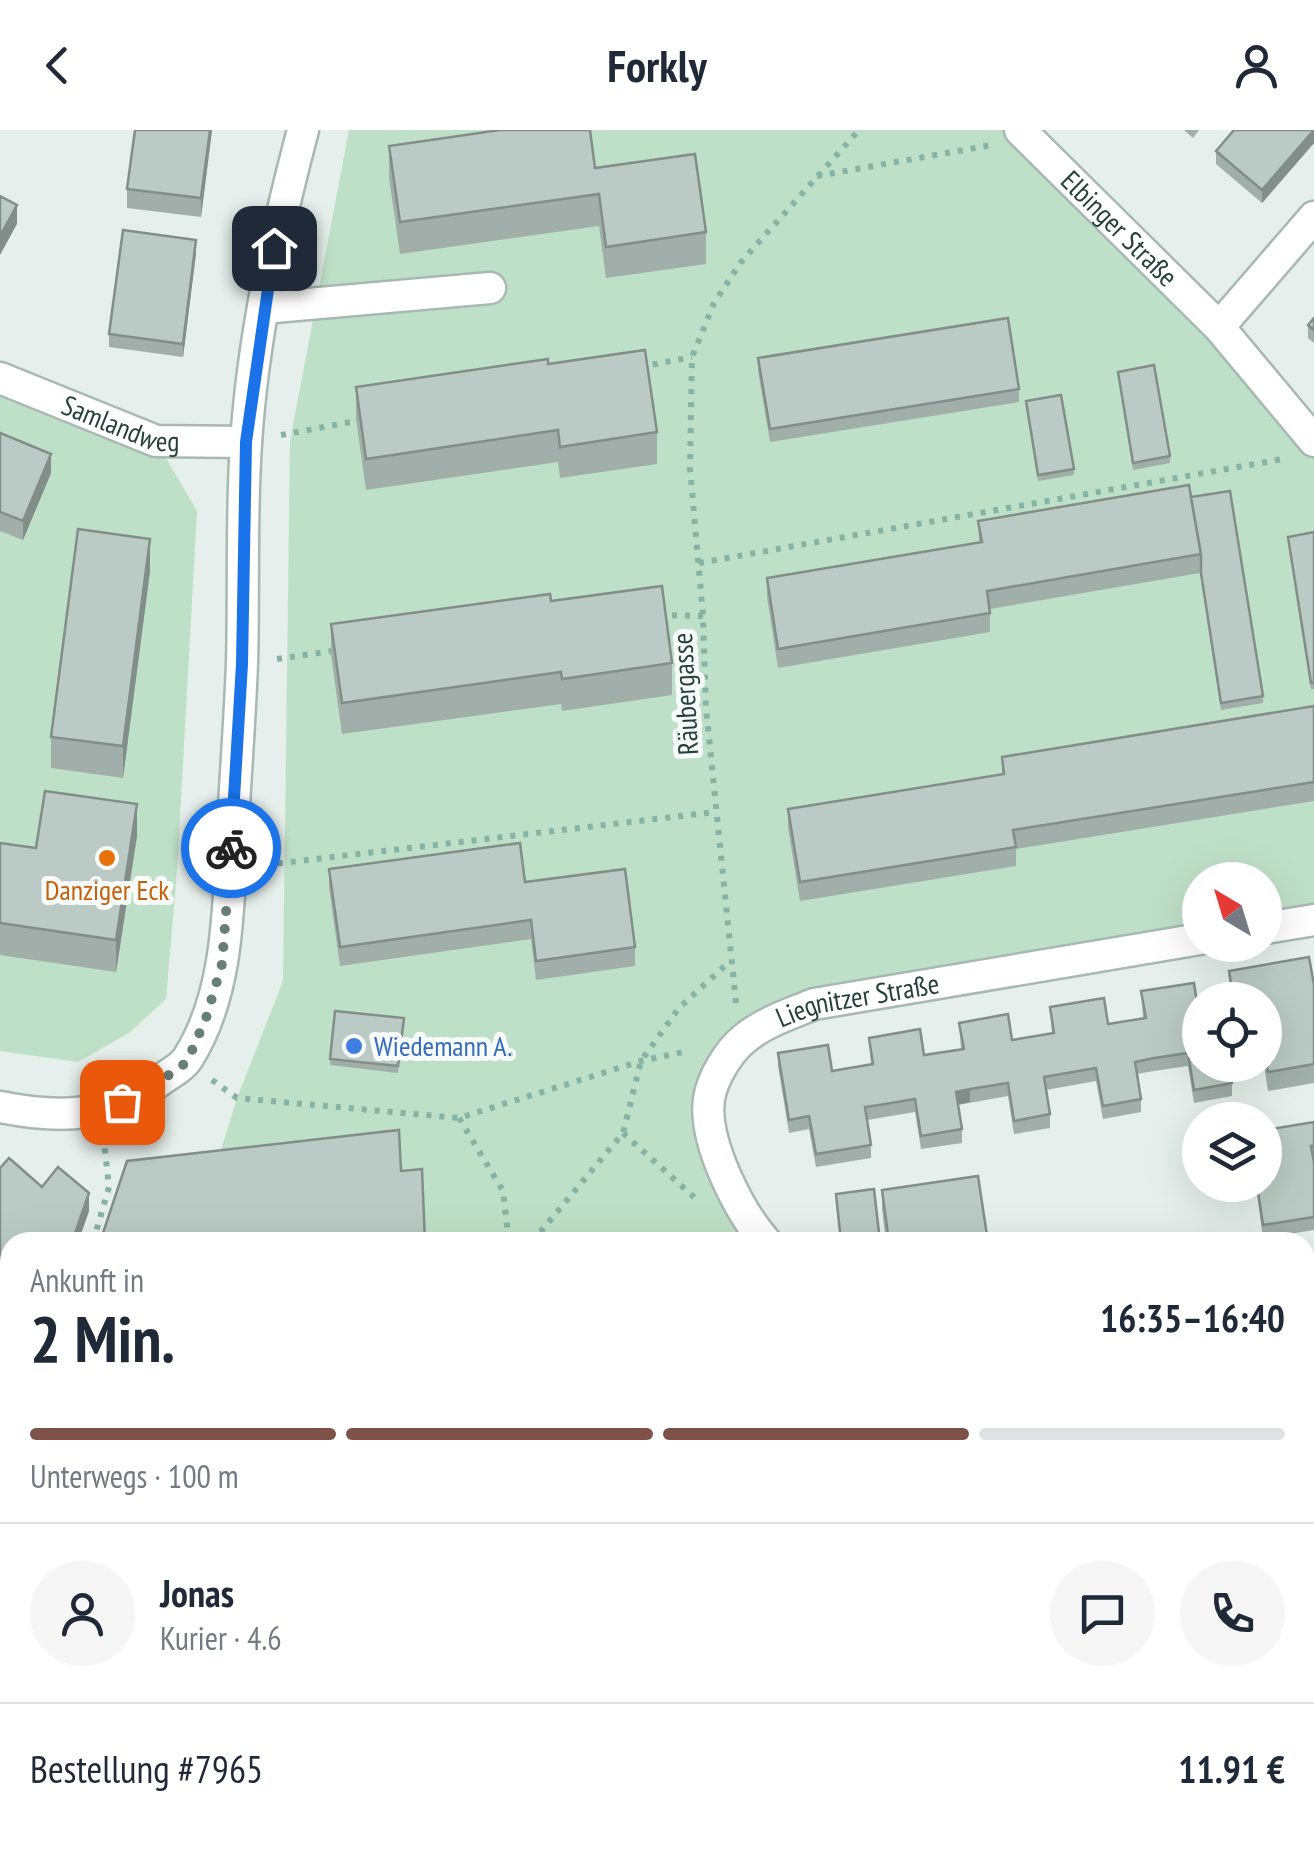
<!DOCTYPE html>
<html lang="de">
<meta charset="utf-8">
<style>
:root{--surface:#fff;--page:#f6f6f7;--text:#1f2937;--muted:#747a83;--line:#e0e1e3;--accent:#7f5249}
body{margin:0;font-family:"PT Sans Narrow",sans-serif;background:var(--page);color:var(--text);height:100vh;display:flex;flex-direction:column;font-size:38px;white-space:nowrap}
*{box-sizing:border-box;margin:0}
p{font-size:32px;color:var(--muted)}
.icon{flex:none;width:55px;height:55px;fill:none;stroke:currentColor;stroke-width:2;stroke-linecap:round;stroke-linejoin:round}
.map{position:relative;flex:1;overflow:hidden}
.sheet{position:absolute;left:0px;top:1102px;width:1315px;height:622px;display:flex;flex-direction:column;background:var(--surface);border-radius:30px 30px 0 0;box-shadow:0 10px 40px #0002}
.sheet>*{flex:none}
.needle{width:65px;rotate:322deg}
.buttons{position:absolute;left:1182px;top:732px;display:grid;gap:20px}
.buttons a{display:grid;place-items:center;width:100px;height:100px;border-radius:50%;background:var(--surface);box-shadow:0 10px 40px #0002;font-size:50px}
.pin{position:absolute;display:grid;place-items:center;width:85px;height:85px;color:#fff;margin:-42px;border-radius:20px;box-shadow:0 5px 15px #0006}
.courier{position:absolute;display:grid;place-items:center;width:100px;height:100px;margin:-50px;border:8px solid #1a73e8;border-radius:50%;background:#fff;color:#222;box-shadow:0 2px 12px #0007}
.overview em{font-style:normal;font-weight:800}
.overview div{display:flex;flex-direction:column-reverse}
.overview{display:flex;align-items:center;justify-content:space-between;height:170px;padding:0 30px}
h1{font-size:65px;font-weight:800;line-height:75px}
.bar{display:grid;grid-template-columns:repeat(4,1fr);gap:15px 10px;align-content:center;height:120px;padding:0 30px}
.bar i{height:12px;border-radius:8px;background:var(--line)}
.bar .active{background:var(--accent)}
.bar p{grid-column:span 4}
.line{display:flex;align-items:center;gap:25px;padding:0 30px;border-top:2px solid var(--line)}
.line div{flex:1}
.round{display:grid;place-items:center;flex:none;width:105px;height:105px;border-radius:52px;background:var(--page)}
header{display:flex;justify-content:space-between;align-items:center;height:130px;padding:0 30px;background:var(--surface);font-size:45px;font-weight:800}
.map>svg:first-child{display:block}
</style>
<header><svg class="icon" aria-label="back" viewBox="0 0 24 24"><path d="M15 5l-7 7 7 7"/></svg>Forkly<svg class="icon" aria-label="person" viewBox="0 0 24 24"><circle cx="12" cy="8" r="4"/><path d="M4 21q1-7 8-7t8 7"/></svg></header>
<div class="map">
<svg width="1314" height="1724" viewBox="0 0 1314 1724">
<rect width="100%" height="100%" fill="#e6efeb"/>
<!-- green -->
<g fill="#bfe0c8">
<path d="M349 0H1006L1206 196 1314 324V790L1265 798V750H1200V809L773 891 709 970 766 1112H424L211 1053 237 968 283 851 290 311Z"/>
<path d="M0 247 156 311 197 381 177 741 166 869 129 903 78 932 0 921Z"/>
<path d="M10 1523V1706L0 1693V1531Z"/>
<path d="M17 1715H143L150 1724H25Z"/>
</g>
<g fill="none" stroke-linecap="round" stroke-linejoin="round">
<!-- minor casing -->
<g stroke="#a8b8b2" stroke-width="35">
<g id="minor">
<path id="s1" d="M1020 0 1219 197 1314 311"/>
<path d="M263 178 490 158"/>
<path d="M1219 197 1314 87"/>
<path id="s2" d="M0 248 156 311 246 312"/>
<path d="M1265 798 1314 790"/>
<path d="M0 977C65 990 110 987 165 947 173 942 183 936 188 928 231 860 228 769 233 692 236 639 240 586 242 533 244 460 241 386 246 313 253 207 276 102 303 0"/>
<path id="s3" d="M766 1112C739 1082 703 1011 709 969 712 949 728 922 744 909 764 892 790 884 814 874L1200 809"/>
<path d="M0 1283 10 1272"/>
<path d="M1305 1581 1314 1576"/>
<path d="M446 1715 452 1724"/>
<path d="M848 1715 857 1724"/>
</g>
</g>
<!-- path -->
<g stroke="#86b3a5" stroke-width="6" stroke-dasharray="5 8" stroke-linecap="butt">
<path d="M817 46 992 15"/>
<path d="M640 237 692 227"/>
<path d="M281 305 362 290"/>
<path d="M699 433 1283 329"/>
<path d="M659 485 703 486"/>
<path d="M277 529 339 520"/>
<path d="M265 735 715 682"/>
<path d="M736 873 706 578 703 486 690 338 692 227 714 173 741 132 859 0"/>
<path d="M212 950 237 968 459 988 641 931 688 921"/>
<path d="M459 988 503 1061 509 1112"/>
<path d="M623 1003 695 1068"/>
<path d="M93 1112 109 1057 104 1012"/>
<path d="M532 1112 623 1003 641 931 679 878 729 832"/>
<path d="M35 1724 40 1715"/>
<path d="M1284 1724 1287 1715"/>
</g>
<!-- minor -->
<use href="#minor" stroke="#fff" stroke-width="30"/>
</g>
<!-- wall -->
<g fill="#a1aea9">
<path d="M135 0H212L201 87 127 78V59Z"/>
<path d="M1184 0H1199L1193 8Z"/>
<path d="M1314 0V13L1262 73 1216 34V21Z"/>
<path d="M389 16 595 38 706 102V134L606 148 599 96 400 124 389 48Z"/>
<path d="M196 123 183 227 109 217V204Z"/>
<path d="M1314 188V213L1308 208V195Z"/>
<path d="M758 228 1019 259V272L770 312 758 241Z"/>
<path d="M548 234 657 302V334L560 348 558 332 366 360 356 289V257Z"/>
<path d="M1118 242 1170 326V333L1133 340Z"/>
<path d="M1026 271 1074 339V345L1038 351Z"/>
<path d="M0 303 51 343 23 410 0 401Z"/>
<path d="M1191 367 1263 566V573L1221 580 1200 443 990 479V502L778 538 767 467V448L979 412 978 391Z"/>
<path d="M1314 402V559H1311L1288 407Z"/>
<path d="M150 441 123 648 51 638V607Z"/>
<path d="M551 471 672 533V565L562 581 561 574 342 604 331 525V494Z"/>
<path d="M1314 576V671L1016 719V736L800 771 788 698V679L1002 644V627Z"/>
<path d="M137 706 116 842 0 825V713L36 718Z"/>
<path d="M329 739 525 752 635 817V836L536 850 531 809 340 836 329 758Z"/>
<path d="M1229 841 1314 855V953L1268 961 1264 935H1265V870L1230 868Z"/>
<path d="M1141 861 1198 879 1232 953V966L1194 973 1188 936 1154 941 1137 944 1141 969V982L1103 989 1096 951 1046 960 1050 984V998L1014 1004 1008 966 958 975 962 999V1013L921 1019 915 982 867 990 871 1015V1028L816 1037 809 999 789 1003 778 936V923L832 941 871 934 869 908 924 925 961 919 959 893 1012 910 1052 904 1050 877 1108 894 1143 888Z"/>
<path d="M404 895 398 943 330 935V929Z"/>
<path d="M1314 992V1100L1263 1108 1257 1064 1217 1070 1215 1055H1265Z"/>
<path d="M0 1038 89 1081 78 1112H10V1236L0 1248Z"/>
<path d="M882 1060 988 1112H886L882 1079Z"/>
<path d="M1314 1137V1298L1305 1241V1138Z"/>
<path d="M1314 1374V1479L1305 1480V1375Z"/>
<path d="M225 1715H266L254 1724H231Z"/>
<path d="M678 1715H805L814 1724H678Z"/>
<path d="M1226 1715H1258L1254 1724H1235Z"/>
</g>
<!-- shaded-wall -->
<g fill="#838d89">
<path d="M210 0H212L201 87V68Z"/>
<path d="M1314 0V13L1262 73V60Z"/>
<path d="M17 75V94L0 125V106Z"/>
<path d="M196 110V123L183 227V214Z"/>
<path d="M51 324V343L23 410V391Z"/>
<path d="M150 409V441L123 648V616Z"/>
<path d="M137 674V706L116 842V810Z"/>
<path d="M970 959V972L956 975V962Z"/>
<path d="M89 1063V1081L78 1112H72Z"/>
<path d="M10 1230V1236L0 1248V1242Z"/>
<path d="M10 1463V1524L0 1531V1470Z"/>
<path d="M249 1715H266L254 1724H239V1722Z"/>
<path d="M1252 1715H1258L1254 1724H1248Z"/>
</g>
<!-- building -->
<g fill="#bbcac4" stroke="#838d89" stroke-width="2.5">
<path d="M135 0H210L201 68 127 59Z"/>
<path d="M500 0H590L595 38 695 24 706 102 606 117 599 64 400 92 389 16Z"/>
<path d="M1234 0H1314L1262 60 1216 21Z"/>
<path d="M0 66 17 75 0 106Z"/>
<path d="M123 100 196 110 183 214 109 204Z"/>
<path d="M1008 188 1019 259 770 299 758 228Z"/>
<path d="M1314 188V200L1308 195Z"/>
<path d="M645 220 657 302 560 317 558 300 366 329 356 257 548 229V234Z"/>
<path d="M1154 235 1170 326 1133 333 1118 242Z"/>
<path d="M1061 265 1074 339 1038 345 1026 271Z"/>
<path d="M0 303 51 324 23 391 0 382Z"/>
<path d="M1189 355 1201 424 987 461 990 483 778 519 767 448 982 412 978 391Z"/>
<path d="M1230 361 1263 566 1221 573 1201 443V424L1191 367Z"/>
<path d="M78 399 150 409 123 616 51 607Z"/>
<path d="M1314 402V552L1311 553 1288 407Z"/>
<path d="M662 456 672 533 562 549 561 542 342 573 331 494 550 464 551 471Z"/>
<path d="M1314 576V652L1013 700 1016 717 800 752 788 679 1004 644 1002 627Z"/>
<path d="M45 661 137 674 116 810 0 793V713L36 718Z"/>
<path d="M520 713 525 752 625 739 635 817 536 831 531 790 340 817 329 739Z"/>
<path d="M1309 827 1314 855V934L1268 942 1265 925V870H1219L1233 867 1229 841Z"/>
<path d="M1194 853 1198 879H1200V935H1229L1232 953 1194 960 1188 923 1154 928 1135 932 1141 969 1103 976 1096 938 1044 947 1050 984 1014 991 1008 953 970 959 956 962 962 999 921 1006 915 969 879 975 865 977 871 1015 816 1024 809 986 789 990 778 923 828 915 832 941 873 934 869 908 920 899 924 925 964 919 959 893 1008 884 1012 910 1054 903 1050 877 1104 868 1108 894 1146 888 1141 861Z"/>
<path d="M335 881 404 888 398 936 330 929Z"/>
<path d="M1314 992V1016H1311L1314 1033V1087L1263 1095 1257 1055H1265V1000Z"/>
<path d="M399 1000 401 1041 422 1039 425 1112H100L127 1031Z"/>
<path d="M9 1028 42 1057 58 1037 89 1063 72 1112H10V1148L0 1139V1038Z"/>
<path d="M978 1046 988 1112H889L882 1060Z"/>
<path d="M874 1059 880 1112H841L836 1064Z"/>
<path d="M1314 1137V1280L1305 1222V1138Z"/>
<path d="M0 1151 10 1160V1230L0 1242Z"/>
<path d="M10 1370V1463L0 1470 10 1483V1492L0 1499V1377Z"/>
<path d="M1314 1374V1460L1305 1461V1375Z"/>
<path d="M234 1715H249L239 1722Z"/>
<path d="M313 1715H360L367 1724H319Z"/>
<path d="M682 1715H805L814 1724H744L736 1716 727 1724H691Z"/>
<path d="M1239 1715H1252L1248 1724Z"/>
</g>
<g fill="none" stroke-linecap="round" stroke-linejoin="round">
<!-- done -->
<path stroke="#687f78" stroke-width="10" stroke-dasharray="0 18" d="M122 972 145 962 187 932 206 888 222 834 231 718"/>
<!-- route -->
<path stroke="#1a73e8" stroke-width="12" d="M231 718 242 534 246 312 274 118"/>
</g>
<!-- markers -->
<circle fill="#e8710a" stroke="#f7fbf9" stroke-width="4" cx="107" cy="728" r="10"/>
<circle fill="#3f7fe0" stroke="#f7fbf9" stroke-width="4" cx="354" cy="916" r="10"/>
<g text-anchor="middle" stroke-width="10" stroke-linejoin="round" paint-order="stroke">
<!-- street labels -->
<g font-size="28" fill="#24423a" stroke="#f7fbf9">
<text dy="10" stroke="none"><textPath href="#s1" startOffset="140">Elbinger Straße</textPath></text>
<text dy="10" stroke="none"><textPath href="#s2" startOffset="130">Samlandweg</textPath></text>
<text transform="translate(685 564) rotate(-93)" y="10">Räubergasse</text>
<text dy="10" stroke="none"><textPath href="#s3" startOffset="350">Liegnitzer Straße</textPath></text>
</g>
<!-- food labels -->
<g font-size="28" fill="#c56008" stroke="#f7fbf9">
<text x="107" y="770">Danziger Eck</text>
</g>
<!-- shop labels -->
<g font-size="28" fill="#366cbe" stroke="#f7fbf9" text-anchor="start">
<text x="374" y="926">Wiedemann A.</text>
</g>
</g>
</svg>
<div class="buttons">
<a><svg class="needle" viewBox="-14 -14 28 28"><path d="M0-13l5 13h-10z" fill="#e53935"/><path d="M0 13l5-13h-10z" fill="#747a83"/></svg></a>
<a><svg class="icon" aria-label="locate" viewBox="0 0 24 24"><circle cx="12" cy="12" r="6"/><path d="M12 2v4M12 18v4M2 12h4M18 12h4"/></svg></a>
<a><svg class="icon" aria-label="layers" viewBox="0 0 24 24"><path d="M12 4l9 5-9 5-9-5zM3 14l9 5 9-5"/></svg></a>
</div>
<div class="pin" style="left:122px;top:972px;background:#ea580c"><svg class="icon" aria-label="bag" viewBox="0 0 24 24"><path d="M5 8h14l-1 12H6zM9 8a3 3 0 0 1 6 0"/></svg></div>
<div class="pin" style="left:274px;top:118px;background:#1f2937"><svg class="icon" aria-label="home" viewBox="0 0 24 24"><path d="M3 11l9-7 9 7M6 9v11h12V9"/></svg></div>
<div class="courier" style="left:231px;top:718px"><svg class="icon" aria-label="bike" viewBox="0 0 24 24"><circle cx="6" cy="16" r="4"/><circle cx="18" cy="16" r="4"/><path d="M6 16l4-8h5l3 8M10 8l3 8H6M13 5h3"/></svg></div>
<section class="sheet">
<div class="overview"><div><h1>2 Min.</h1><p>Ankunft in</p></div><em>16:35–16:40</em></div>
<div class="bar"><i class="active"></i><i class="active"></i><i class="active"></i><i></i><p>Unterwegs · 100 m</p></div>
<div class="line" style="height:180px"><a class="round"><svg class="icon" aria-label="person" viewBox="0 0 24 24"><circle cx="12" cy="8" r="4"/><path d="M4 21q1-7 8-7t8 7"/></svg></a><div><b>Jonas</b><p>Kurier · 4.6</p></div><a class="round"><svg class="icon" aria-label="chat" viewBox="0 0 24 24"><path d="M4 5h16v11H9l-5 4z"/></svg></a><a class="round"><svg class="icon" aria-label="phone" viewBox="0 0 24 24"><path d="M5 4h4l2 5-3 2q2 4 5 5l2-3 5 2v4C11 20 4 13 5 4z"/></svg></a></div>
<div class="line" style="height:130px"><div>Bestellung #7965</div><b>11.91 €</b></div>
</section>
</div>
